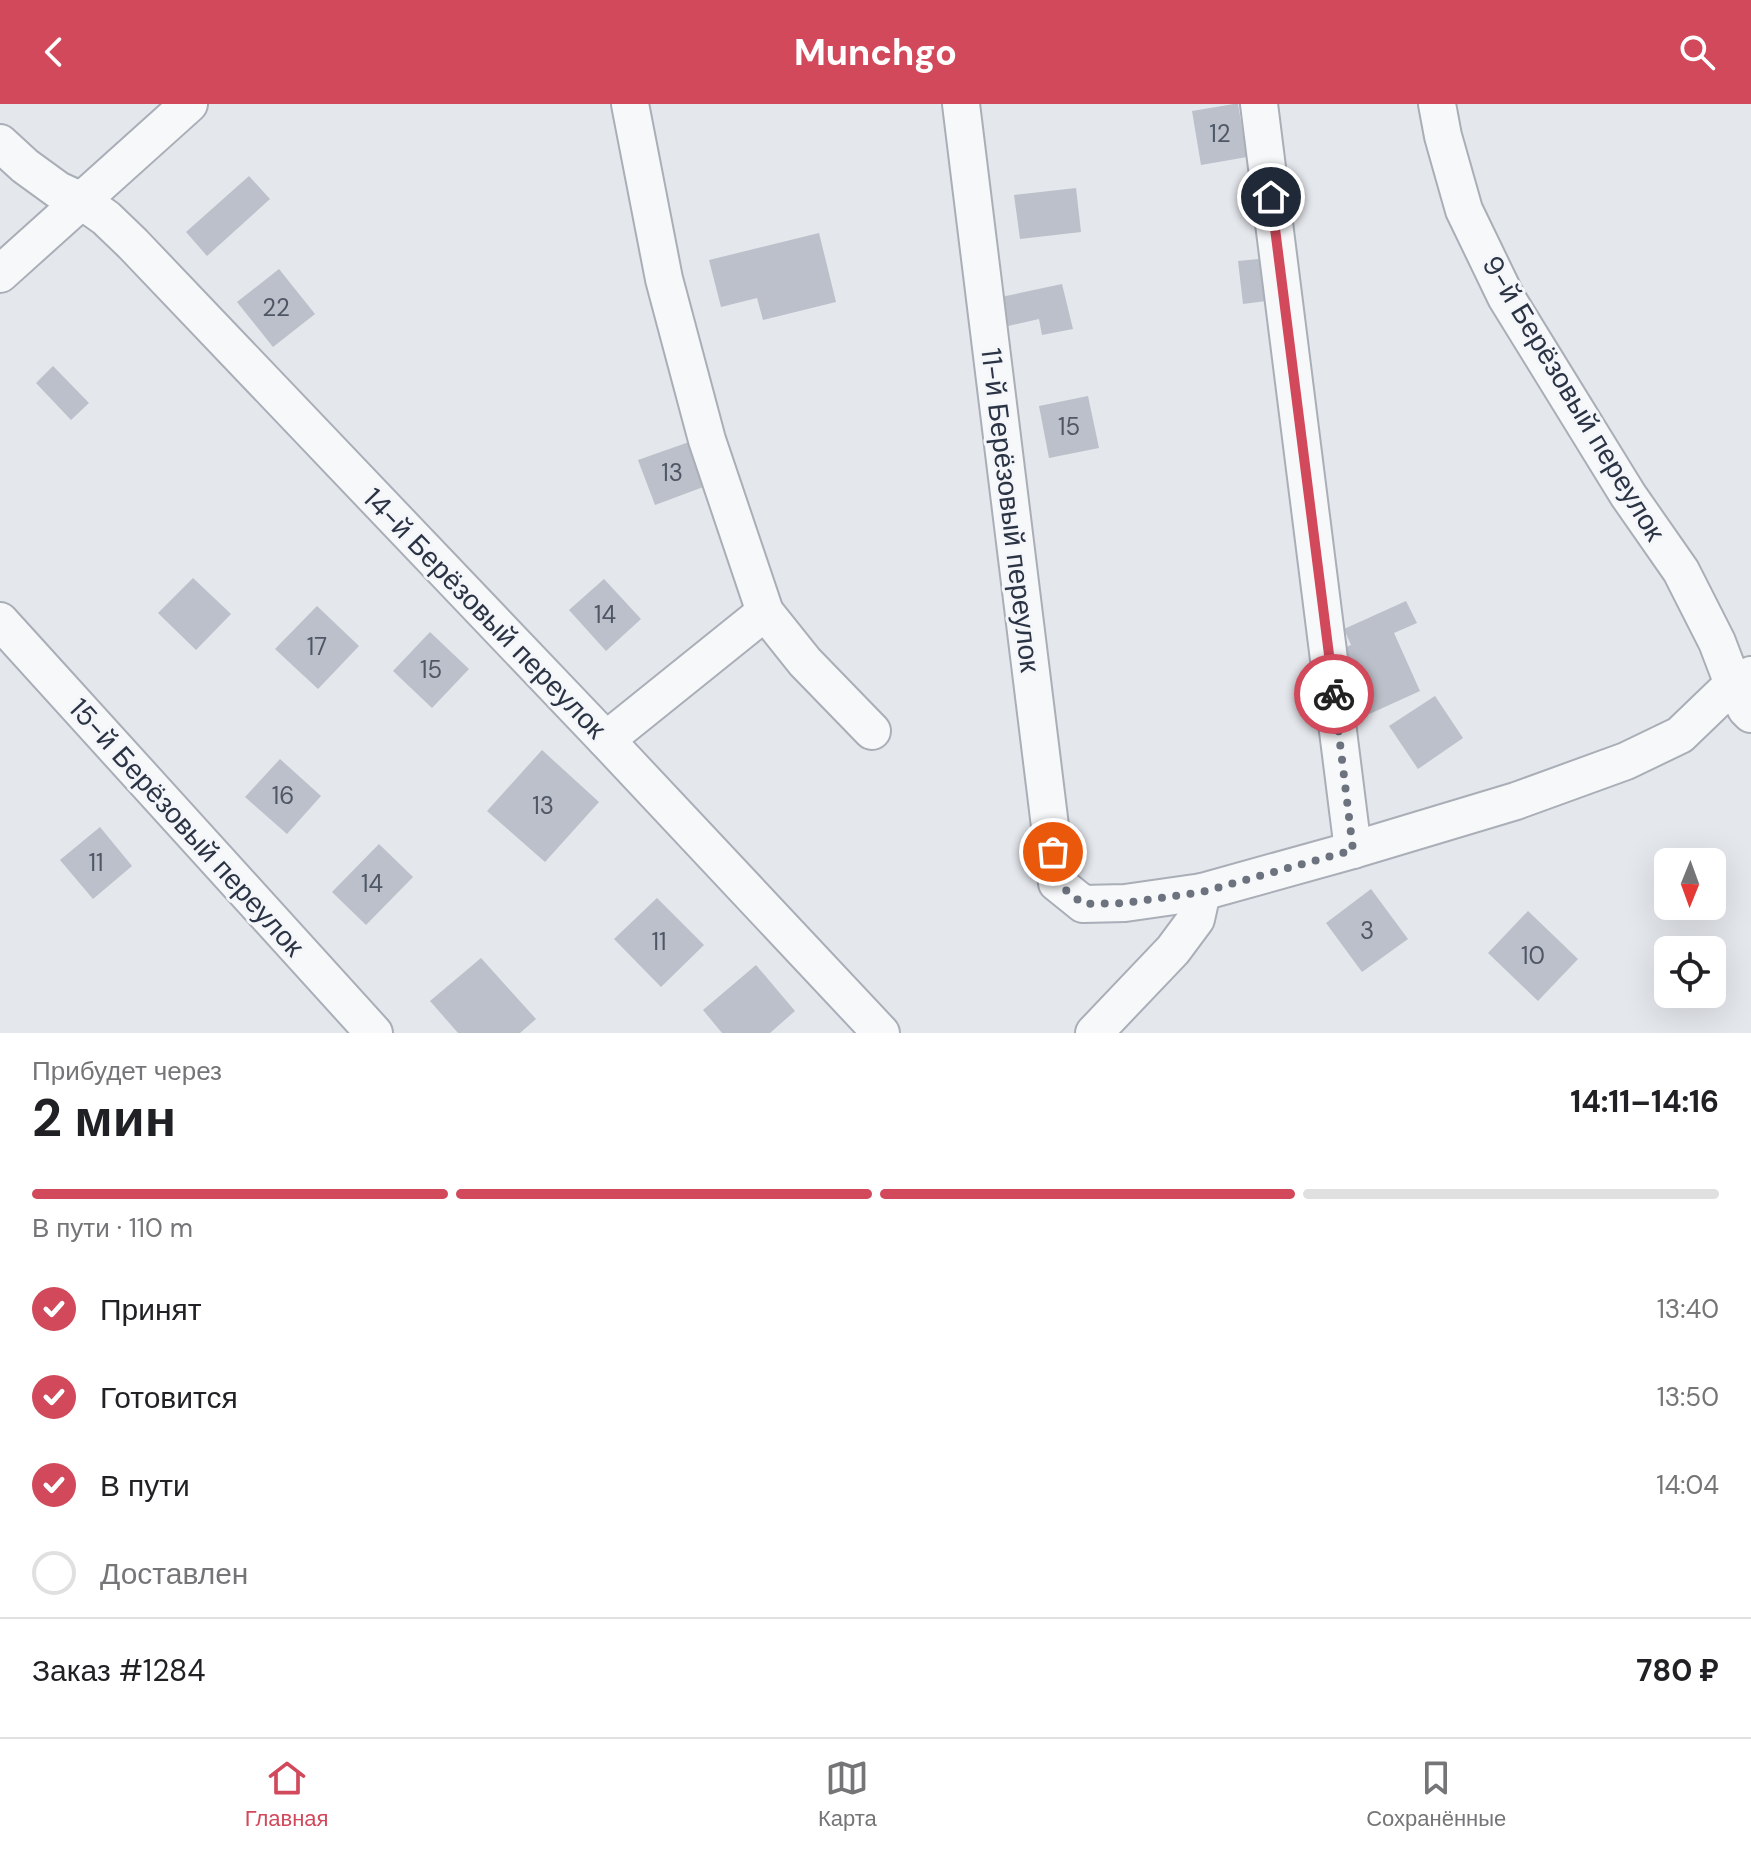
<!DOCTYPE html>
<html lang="ru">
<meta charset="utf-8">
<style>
:root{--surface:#fff;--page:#f2f2f2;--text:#202124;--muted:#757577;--line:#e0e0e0;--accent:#d1495b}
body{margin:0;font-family:"DM Sans",sans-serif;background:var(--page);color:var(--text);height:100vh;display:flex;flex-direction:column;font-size:30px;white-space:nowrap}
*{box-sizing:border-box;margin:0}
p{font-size:26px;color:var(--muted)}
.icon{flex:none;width:44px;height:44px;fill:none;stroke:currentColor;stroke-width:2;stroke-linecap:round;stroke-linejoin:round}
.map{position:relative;height:929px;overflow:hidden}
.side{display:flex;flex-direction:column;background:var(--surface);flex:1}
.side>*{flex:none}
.needle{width:52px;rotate:181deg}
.buttons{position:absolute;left:1654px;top:744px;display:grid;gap:16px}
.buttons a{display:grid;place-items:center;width:72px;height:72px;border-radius:12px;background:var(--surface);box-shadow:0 8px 32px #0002;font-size:40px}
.pin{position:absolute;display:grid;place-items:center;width:68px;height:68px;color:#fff;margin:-34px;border:4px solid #fff;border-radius:50%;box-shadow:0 2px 8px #0007}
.courier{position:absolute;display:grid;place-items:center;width:80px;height:80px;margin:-40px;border:6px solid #d1495b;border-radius:50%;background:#fff;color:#222;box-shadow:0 2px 10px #0007}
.headline em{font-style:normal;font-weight:700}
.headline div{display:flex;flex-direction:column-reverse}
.headline{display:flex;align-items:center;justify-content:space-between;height:136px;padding:0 32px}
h1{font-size:52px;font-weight:700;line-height:60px}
.bar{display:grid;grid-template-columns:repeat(4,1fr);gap:12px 8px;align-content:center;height:96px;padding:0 32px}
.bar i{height:10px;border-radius:6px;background:var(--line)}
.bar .selected{background:var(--accent)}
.bar p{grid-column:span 4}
.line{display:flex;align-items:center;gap:20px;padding:0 32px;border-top:2px solid var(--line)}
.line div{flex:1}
ol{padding:0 32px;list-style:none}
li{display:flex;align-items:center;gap:24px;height:88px}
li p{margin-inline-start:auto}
li .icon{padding:8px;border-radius:50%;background:var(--accent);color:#fff;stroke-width:4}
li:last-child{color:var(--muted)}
li i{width:44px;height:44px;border:4px solid var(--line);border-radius:50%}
header{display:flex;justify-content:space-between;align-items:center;height:104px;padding:0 32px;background:var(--accent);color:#fff;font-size:36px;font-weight:700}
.menu{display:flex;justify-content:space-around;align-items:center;height:112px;border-top:2px solid var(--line);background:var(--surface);font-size:22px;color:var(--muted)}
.menu a{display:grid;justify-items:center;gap:4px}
.menu .selected{color:var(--accent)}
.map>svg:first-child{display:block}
</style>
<header><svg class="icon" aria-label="back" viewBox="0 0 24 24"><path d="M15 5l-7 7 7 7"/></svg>Munchgo<svg class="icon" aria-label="search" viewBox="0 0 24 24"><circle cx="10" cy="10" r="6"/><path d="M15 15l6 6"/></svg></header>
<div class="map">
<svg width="1751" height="929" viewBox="0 0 1751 929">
<rect width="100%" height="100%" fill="#e4e7ec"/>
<!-- building -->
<g fill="#bbc0ca">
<path d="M1234 0H1238L1247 53 1201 61 1192 7Z"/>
<path d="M249 72 270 95 207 152 186 128Z"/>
<path d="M1076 84 1081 128 1020 135 1014 91Z"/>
<path d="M819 129 836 198 763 216 757 194 721 203 709 156Z"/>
<path d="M1269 154 1274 196 1243 200 1238 157Z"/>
<path d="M279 165 315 210 273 243 237 198Z"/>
<path d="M1062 180 1073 225 1042 231 1039 215 1008 222 1001 193Z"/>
<path d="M53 262 89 299 71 316 36 279Z"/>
<path d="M1088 292 1099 344 1049 354 1039 302Z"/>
<path d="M689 338 706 382 655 401 638 356Z"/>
<path d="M193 474 231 510 196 546 158 509Z"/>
<path d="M604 475 641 515 606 547 569 506Z"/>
<path d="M1406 497 1417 519 1394 529 1420 587 1365 612 1356 590 1363 587 1344 544 1351 541 1344 525Z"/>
<path d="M317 502 359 542 318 585 275 545Z"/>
<path d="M430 528 469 565 432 604 393 567Z"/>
<path d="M1435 592 1463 634 1418 665 1389 622Z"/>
<path d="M542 646 599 698 545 758 487 707Z"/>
<path d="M280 655 321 692 287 730 245 693Z"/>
<path d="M100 723 132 762 93 795 60 756Z"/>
<path d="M379 740 413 773 366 821 332 788Z"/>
<path d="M1371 785 1408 835 1362 868 1326 819Z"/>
<path d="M657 794 704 841 661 883 614 835Z"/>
<path d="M1528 807 1578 855 1538 897 1488 849Z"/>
<path d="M481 854 536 915 520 929H458L430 897Z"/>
<path d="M756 861 795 907 770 929H722L703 906Z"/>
</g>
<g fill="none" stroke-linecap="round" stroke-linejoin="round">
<!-- minor casing -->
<g stroke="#a9aeb7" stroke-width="40">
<g id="minor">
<path d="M630 0 664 175 707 336 765 508 805 558 872 627"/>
<path d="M961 0 1057 779 1083 800 1125 799 1202 788 1353 746 1516 697 1626 657 1680 631 1733 580 1751 571"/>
<path d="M1259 0 1353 746"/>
<path d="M1437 0 1443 32 1464 106 1506 193 1628 391 1681 467 1717 538 1733 580 1746 605 1751 610"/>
<path d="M0 39 25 62 58 86 82 97 106 114 133 140 606 636 881 929"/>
<path d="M0 170 189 0"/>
<path d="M0 517 374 929"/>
<path d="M606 636 765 508"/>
<path d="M1094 929 1173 846 1196 815 1202 788"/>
</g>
</g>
<!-- minor -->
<use href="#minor" stroke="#f7f8fa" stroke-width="36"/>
</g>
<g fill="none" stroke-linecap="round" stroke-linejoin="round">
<!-- done -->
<path stroke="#6c737f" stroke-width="8" stroke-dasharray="0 14.4" d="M1053 748 1057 779 1083 800 1125 799 1202 788 1353 746 1334 590"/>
<!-- route -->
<path stroke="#d1495b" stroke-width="10" d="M1271 93 1334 590"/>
</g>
<g text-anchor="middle" stroke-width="6" stroke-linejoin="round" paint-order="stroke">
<!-- number labels -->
<g font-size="24" fill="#4f5766">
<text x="1220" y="38">12</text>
<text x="276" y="212">22</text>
<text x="1069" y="331">15</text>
<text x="672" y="377">13</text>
<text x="605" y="519">14</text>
<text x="317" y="551">17</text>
<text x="431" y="574">15</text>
<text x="283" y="700">16</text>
<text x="543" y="710">13</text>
<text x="96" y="767">11</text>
<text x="372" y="788">14</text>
<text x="1367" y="835">3</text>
<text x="659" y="846">11</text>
<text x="1533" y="860">10</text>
</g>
<!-- street labels -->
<g font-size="28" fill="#2b3445" stroke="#f4f6f9">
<text transform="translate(1574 294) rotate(59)" y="10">9-й Берёзовый переулок</text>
<text transform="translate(1011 406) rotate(83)" y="10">11-й Берёзовый переулок</text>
<text transform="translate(485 509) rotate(46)" y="10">14-й Берёзовый переулок</text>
<text transform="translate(187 723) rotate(48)" y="10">15-й Берёзовый переулок</text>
</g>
</g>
</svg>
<div class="buttons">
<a><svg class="needle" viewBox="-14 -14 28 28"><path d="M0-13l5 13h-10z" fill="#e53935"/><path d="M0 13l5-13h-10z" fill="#757577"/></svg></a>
<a><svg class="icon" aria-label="locate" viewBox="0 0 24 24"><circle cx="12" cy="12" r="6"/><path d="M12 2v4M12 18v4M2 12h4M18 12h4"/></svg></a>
</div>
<div class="pin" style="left:1053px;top:748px;background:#ea580c"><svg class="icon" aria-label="bag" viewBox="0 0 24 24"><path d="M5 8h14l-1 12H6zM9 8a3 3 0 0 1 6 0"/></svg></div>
<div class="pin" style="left:1271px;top:93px;background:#1f2937"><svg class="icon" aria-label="home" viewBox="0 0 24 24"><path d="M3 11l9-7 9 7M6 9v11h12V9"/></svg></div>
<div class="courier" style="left:1334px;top:590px"><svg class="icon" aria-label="bike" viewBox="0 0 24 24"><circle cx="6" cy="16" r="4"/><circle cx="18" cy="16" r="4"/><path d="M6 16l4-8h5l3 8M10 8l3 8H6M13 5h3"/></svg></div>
</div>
<section class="side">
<div class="headline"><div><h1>2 мин</h1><p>Прибудет через</p></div><em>14:11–14:16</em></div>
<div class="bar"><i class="selected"></i><i class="selected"></i><i class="selected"></i><i></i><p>В пути · 110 m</p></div>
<ol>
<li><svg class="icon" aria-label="check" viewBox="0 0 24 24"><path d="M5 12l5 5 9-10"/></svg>Принят<p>13:40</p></li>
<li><svg class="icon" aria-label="check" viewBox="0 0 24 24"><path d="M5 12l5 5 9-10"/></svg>Готовится<p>13:50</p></li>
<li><svg class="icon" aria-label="check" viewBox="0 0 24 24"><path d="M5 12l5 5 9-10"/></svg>В пути<p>14:04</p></li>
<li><i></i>Доставлен</li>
</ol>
<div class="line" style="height:104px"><div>Заказ #1284</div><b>780 ₽</b></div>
</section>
<nav class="menu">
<a class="selected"><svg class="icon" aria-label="home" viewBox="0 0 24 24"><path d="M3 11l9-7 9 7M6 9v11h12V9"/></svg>Главная</a>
<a><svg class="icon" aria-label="map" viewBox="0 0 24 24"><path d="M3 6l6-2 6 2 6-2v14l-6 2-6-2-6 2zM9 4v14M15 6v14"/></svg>Карта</a>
<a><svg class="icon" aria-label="saved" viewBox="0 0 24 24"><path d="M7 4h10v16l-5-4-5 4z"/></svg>Сохранённые</a>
</nav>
